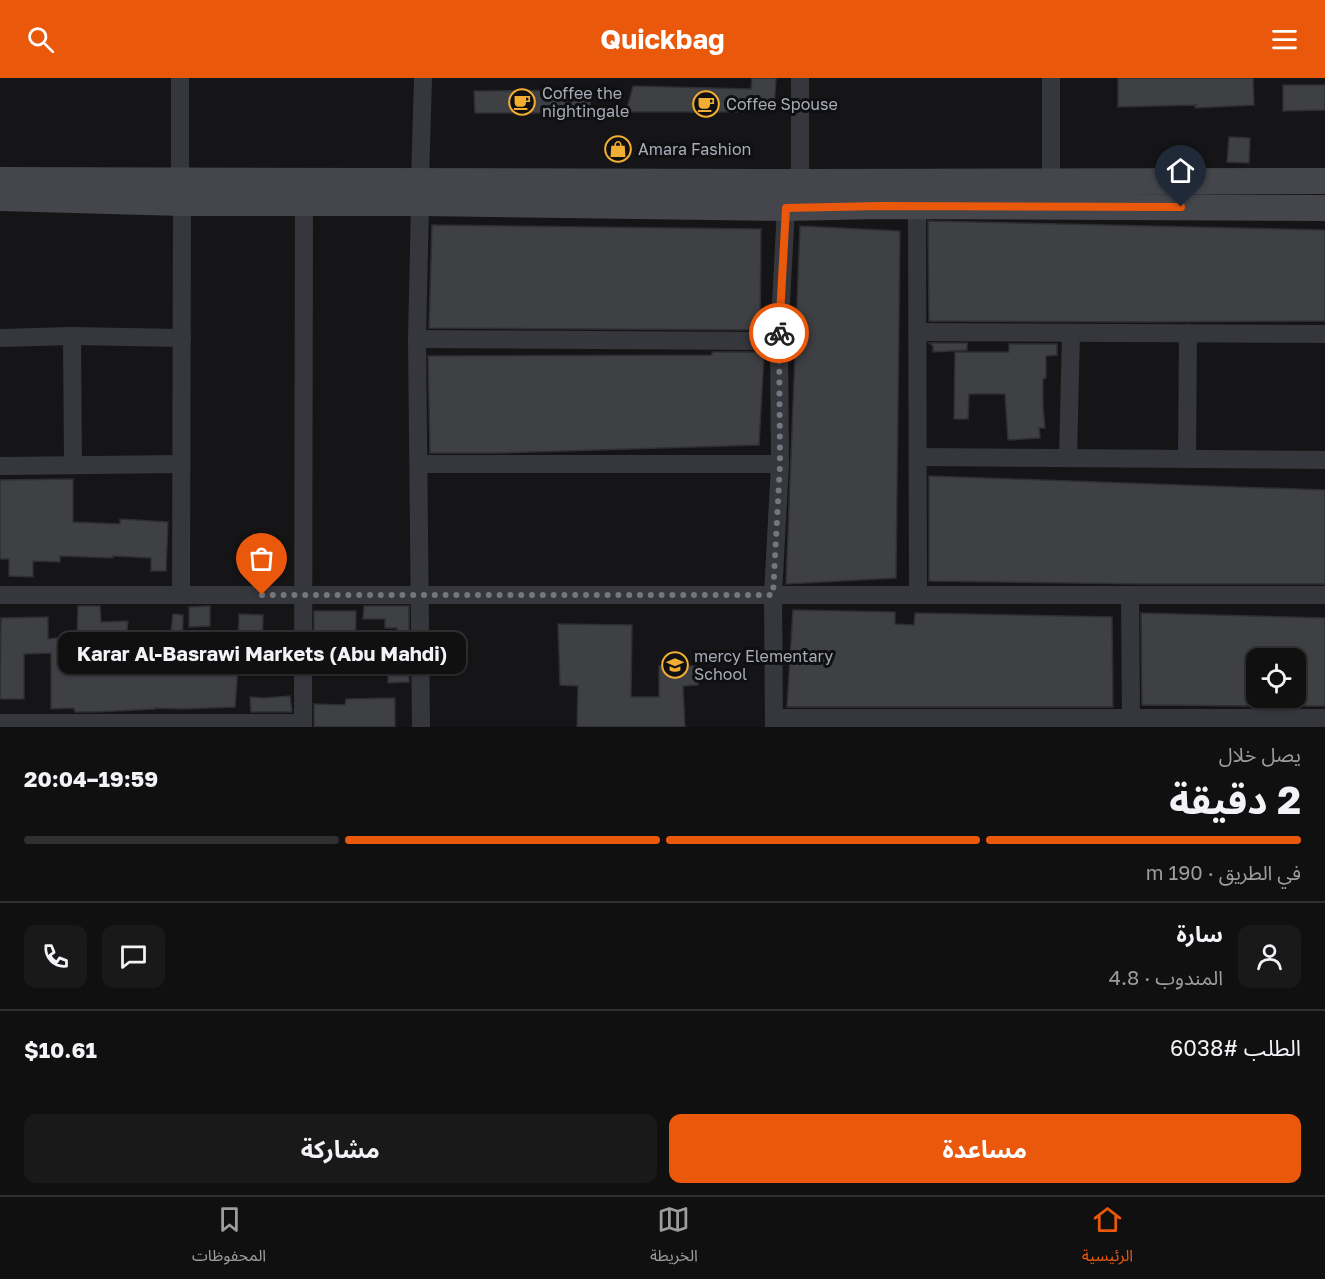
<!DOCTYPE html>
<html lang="ar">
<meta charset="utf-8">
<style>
:root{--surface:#101011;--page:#19191a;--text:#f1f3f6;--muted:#9c9d9f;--line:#303031;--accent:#ea580c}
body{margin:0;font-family:"Golos Text","Noto Sans Arabic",sans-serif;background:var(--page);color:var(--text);direction:rtl;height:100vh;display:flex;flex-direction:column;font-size:22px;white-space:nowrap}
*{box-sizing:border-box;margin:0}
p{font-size:20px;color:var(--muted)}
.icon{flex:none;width:33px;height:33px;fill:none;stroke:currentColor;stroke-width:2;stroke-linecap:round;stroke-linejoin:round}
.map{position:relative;height:649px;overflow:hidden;direction:ltr}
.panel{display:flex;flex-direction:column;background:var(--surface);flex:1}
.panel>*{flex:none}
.fabs{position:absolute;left:1246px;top:570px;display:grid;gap:12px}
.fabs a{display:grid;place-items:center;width:60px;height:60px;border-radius:12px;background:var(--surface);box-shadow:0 2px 4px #0004,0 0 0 2px var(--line);font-size:30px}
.pin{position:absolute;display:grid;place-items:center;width:51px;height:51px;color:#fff;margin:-62px -26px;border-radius:50% 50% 50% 0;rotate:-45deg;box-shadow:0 0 6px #0007}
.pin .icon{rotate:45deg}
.courier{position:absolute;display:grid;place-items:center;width:60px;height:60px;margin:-30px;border:4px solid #ea580c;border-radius:50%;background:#fff;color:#222;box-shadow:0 2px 8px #0007}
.bubble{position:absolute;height:42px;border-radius:12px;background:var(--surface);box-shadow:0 2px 4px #0004,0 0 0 2px var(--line);font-size:20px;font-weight:700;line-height:42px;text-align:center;direction:rtl}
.head em{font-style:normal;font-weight:700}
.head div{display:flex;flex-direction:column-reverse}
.head{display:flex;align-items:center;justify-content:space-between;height:102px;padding:0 24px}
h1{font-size:39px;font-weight:700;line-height:45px}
.bar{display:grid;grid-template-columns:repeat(4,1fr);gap:9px 6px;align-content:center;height:72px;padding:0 24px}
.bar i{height:8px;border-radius:4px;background:var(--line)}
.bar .selected{background:var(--accent)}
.bar p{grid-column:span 4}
.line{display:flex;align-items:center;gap:15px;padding:0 24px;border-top:2px solid var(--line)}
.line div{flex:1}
.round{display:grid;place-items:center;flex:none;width:63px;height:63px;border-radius:12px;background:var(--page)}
.action{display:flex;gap:12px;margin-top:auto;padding:12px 24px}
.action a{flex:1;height:69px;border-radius:12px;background:var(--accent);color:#fff;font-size:24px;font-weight:700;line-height:69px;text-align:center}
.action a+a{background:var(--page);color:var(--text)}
header{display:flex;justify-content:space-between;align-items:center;height:78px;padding:0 24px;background:var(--accent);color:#fff;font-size:27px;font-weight:700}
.tab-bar{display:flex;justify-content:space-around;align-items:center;height:84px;border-top:2px solid var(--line);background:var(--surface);font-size:16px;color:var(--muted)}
.tab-bar a{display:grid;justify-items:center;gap:3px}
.tab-bar .selected{color:var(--accent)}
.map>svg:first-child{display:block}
</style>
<header><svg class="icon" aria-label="menu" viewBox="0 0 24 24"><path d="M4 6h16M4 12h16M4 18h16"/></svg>Quickbag<svg class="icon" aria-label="search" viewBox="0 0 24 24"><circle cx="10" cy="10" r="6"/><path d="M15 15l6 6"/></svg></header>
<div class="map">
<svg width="1325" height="649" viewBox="0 0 1325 649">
<rect width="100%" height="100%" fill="#151517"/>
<!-- building -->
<g fill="#3f4044" stroke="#2f2f33" stroke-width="1.5">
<path d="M752 0H776L774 32H738V34H626L633 8 751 11Z"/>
<path d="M1118 0H1253L1254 27 1195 30 1196 27 1118 29Z"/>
<path d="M1283 7H1325V32L1283 33Z"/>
<path d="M589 12 591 35H475L474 13Z"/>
<path d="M1229 59 1250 60 1249 85 1227 84Z"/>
<path d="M928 143 1325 152V243L1148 244 929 243Z"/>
<path d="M432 147 761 151 760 252 429 250Z"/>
<path d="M800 148 900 153 896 500 786 506Z"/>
<path d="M929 265H967V272L933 274V268Z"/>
<path d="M1009 266H1057V277L1046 278V300L1043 301V329L1045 350H1039L1040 360 1008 362 1005 316H969L968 341H954L955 274H1009Z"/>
<path d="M712 274H760V277H764L759 367 501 375H430L428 278 712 277Z"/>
<path d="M929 398 1325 412V506H1149L929 503Z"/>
<path d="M73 401V444L120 446V441L168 444 166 493H151V480L113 478V480L60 478V484L33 483V499L9 498V481H0V402Z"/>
<path d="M78 528H100L101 544 128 543 126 560H127V579L168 580 173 536 183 537 182 580H204L238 573 239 536 263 537 262 577H239L235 629 183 631 155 630V631L95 634H75L74 630 51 631V575L24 576V621H0L1 540 48 539V561L77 558Z"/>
<path d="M210 528V548L189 549V529Z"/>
<path d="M364 528H409V578L397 579V550H385V541H363Z"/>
<path d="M793 532 895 534V546L914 547 915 535 1112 539 1113 629H787Z"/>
<path d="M314 533H356L355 594 333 593 334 556H314Z"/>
<path d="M1141 535 1325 540V628H1296V580H1257V628L1142 627Z"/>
<path d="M558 546 632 547 631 619H659V588H698V607L683 608 685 649H577L578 608 560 607Z"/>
<path d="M409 590V604L388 605V591Z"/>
<path d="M290 618 292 634H251L250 619 263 620Z"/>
<path d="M395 620V649H314V626L345 627 346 621Z"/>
</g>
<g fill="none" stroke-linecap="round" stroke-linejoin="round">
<!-- street -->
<g stroke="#36373c" stroke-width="18">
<path d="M180 0V103"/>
<path d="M1051 0V104"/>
<path d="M420 103 423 0"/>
<path d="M800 104V0"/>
<path d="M420 125 417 261 421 649"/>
<path d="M917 128 918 517"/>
<path d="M918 254 1325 256"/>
<path d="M72 258 73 387"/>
<path d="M0 260 72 258 182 260"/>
<path d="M417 261 779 263"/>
<path d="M918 379 1325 382"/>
<path d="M1068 380 1071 255"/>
<path d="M1187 381 1188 255"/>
<path d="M419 386H780"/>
<path d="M0 388 181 386"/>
<path d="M0 517H1325"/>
<path d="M181 517 182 125"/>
<path d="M1130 517 1131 640"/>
<path d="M774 640H1325"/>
<path d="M0 645H303"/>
<path d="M303 649 304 124"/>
<path d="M774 649 773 517 780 386 779 263 786 130"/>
</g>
<!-- secondary -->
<g stroke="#44464c" stroke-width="26">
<path d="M0 102 800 104 1325 103"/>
<path d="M0 120 182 125H420L786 130 880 128 1325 130"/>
</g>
</g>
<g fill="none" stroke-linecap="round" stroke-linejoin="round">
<!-- done -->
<path stroke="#74777f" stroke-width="6" stroke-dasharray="0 10.8" d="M262 517H773L780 386 779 255"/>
<!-- route -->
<path stroke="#ea580c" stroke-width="8" d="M779 255 786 130 880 128 1181 129"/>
</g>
<!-- icons -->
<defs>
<g id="cafe-ring" transform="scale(1.35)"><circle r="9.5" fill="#101012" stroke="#f1ae33" stroke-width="1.5"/><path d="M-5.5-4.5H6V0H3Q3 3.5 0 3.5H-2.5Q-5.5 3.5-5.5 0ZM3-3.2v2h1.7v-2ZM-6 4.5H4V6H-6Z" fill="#f1ae33"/></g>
<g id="shop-ring" transform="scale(1.35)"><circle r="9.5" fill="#101012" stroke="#f1ae33" stroke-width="1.5"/><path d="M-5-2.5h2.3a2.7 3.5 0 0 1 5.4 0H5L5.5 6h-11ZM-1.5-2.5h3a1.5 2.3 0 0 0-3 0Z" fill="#f1ae33"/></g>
<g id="school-ring" transform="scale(1.35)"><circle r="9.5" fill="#101012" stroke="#f1ae33" stroke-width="1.5"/><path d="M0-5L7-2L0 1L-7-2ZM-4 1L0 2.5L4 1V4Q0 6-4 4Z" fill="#f1ae33"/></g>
</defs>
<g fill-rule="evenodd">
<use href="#cafe-ring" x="522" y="24"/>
<use href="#cafe-ring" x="706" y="26"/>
<use href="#shop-ring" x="618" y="71"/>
<use href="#school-ring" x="675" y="587"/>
</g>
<g text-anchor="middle" stroke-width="6" stroke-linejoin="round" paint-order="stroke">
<!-- poi labels -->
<g font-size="16" fill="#a7acb7" stroke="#101012" text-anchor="start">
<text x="542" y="21">Coffee the<tspan x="542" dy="18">nightingale</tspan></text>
<text x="726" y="32">Coffee Spouse</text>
<text x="638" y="77">Amara Fashion</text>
<text x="694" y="584">mercy Elementary<tspan x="694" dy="18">School</tspan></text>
</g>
</g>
</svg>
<div class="fabs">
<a><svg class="icon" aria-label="locate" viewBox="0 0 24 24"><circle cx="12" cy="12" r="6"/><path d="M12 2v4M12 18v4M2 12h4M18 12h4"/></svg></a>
</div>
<div class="pin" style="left:262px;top:517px;background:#ea580c"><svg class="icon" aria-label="bag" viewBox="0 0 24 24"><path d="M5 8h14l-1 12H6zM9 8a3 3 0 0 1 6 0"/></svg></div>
<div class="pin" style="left:1181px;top:129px;background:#1f2937"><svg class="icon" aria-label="home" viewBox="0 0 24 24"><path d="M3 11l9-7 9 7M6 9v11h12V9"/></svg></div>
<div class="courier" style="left:779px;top:255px"><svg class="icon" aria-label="bike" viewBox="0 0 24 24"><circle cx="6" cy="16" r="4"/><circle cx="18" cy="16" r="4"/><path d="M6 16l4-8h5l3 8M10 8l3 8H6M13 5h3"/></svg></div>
<div class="bubble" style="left:58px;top:554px;width:408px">Karar Al-Basrawi Markets (Abu Mahdi)</div>
</div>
<section class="panel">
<div class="head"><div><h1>2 دقيقة</h1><p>يصل خلال</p></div><em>19:59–20:04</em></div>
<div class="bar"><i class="selected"></i><i class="selected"></i><i class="selected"></i><i></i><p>في الطريق · 190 m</p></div>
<div class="line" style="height:108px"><a class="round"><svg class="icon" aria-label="person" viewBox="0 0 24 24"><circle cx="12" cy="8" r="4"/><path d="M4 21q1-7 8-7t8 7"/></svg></a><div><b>سارة</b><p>المندوب · 4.8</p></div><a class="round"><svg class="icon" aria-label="chat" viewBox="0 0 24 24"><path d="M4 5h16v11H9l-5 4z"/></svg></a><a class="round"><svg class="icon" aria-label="phone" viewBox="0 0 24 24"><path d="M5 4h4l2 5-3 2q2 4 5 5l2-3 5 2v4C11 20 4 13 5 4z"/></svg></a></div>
<div class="line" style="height:78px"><div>الطلب #6038</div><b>$10.61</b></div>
<div class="action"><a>مساعدة</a><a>مشاركة</a></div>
</section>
<nav class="tab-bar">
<a class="selected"><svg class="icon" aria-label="home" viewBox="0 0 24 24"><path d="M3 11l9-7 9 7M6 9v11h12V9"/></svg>الرئيسية</a>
<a><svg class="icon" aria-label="map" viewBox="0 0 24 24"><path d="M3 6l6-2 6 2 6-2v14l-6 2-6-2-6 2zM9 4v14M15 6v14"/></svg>الخريطة</a>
<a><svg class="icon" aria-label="saved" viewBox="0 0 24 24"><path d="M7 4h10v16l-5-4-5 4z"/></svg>المحفوظات</a>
</nav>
